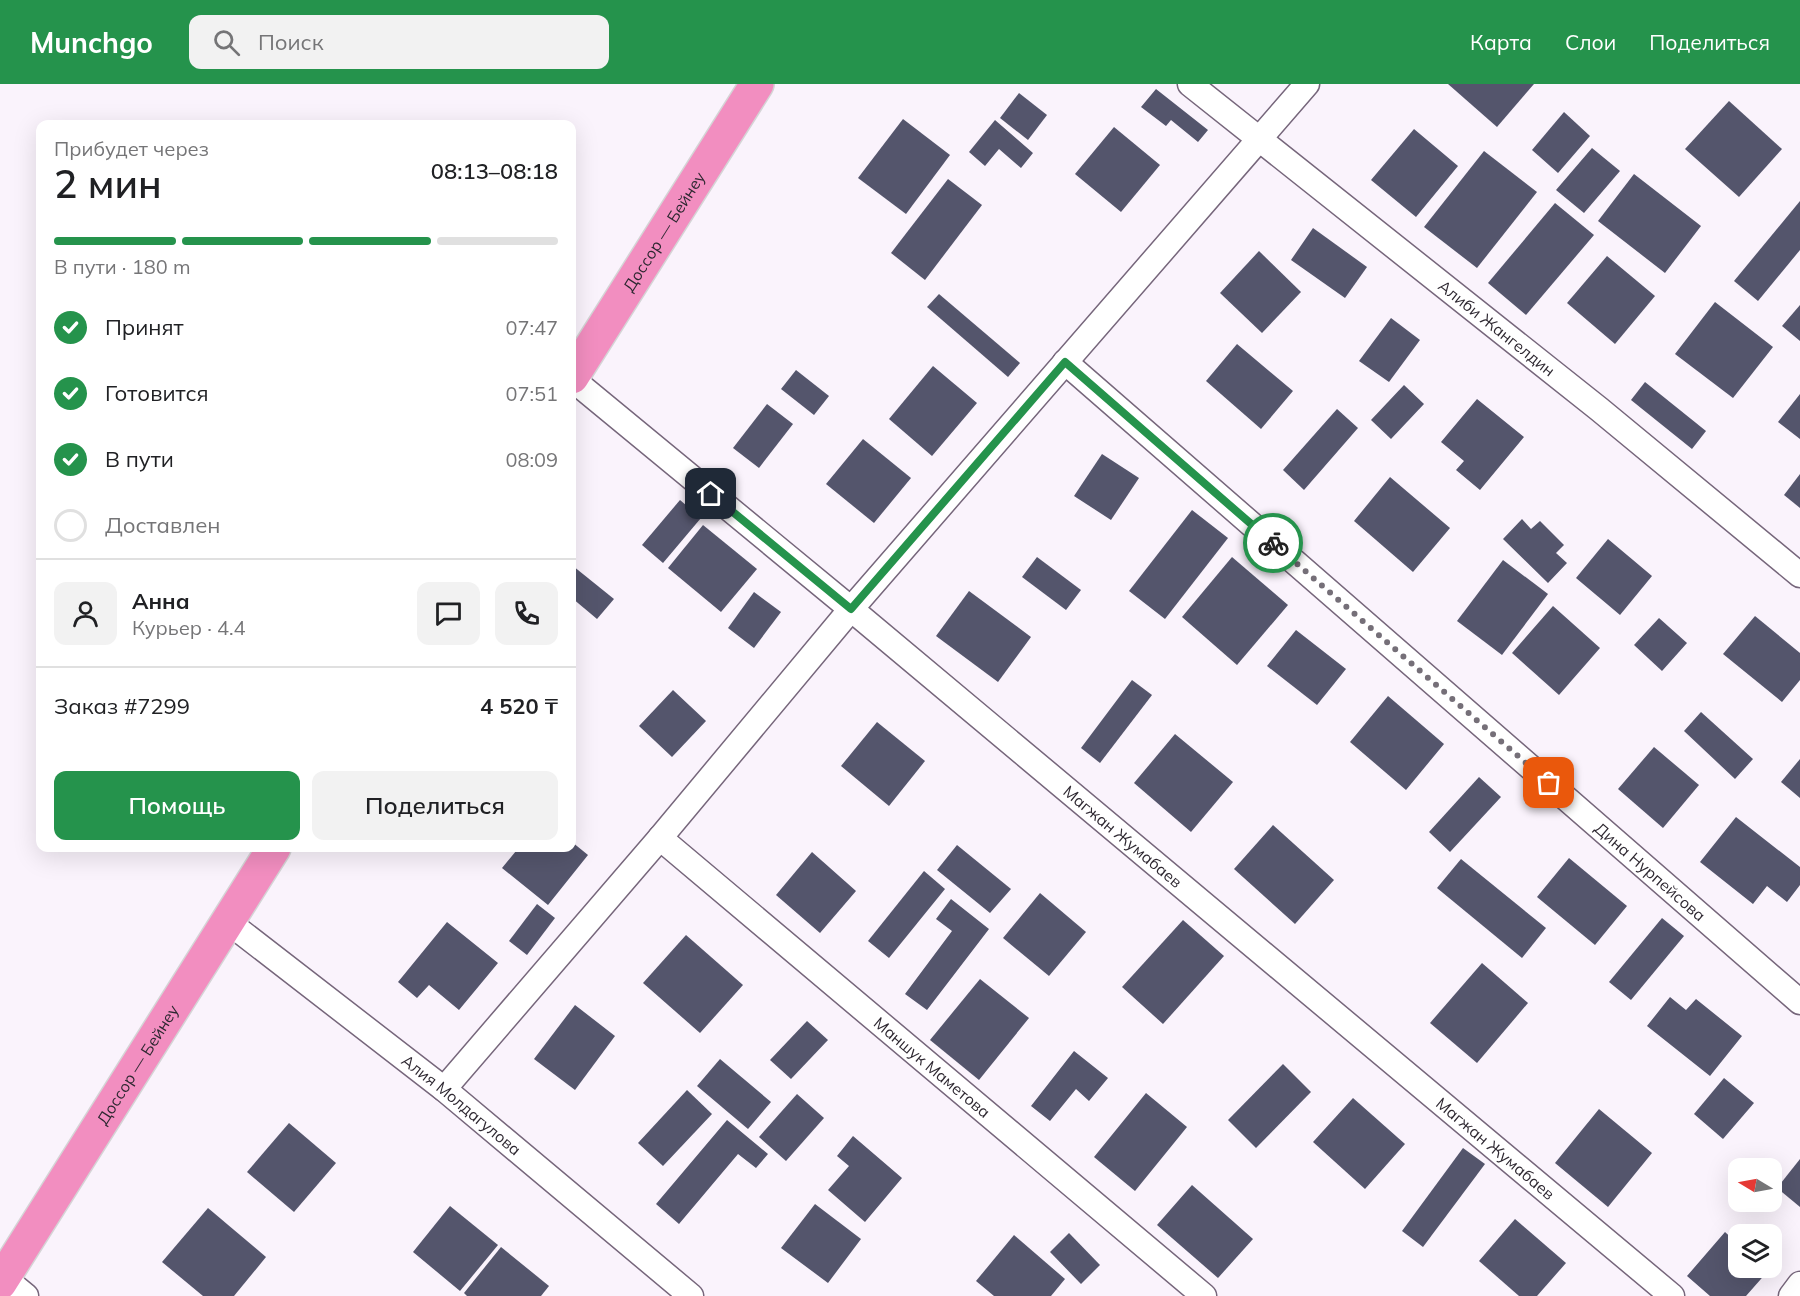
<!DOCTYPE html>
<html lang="ru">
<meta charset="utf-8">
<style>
:root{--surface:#fff;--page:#f2f2f2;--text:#202124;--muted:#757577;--line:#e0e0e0;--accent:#25934c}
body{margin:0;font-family:Mulish,sans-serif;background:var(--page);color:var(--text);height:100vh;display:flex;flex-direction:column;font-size:22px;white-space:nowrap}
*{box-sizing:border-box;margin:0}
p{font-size:20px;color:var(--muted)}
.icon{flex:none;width:33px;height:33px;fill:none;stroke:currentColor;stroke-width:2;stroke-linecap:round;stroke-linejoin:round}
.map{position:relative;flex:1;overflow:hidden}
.drawer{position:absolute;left:36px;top:36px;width:540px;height:732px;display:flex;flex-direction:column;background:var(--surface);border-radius:12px;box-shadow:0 6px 24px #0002}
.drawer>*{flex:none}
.needle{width:39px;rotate:280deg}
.controls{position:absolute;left:1728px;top:1074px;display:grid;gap:12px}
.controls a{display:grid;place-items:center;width:54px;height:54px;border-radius:12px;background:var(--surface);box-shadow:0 6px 24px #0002;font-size:30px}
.pin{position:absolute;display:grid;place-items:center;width:51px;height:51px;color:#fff;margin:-26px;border-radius:12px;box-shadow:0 3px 9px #0006}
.courier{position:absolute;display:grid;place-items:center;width:60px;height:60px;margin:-30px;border:4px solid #25934c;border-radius:50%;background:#fff;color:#222;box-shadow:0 2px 8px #0007}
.headline em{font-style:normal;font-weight:600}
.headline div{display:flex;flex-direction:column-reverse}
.headline{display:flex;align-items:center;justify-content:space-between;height:102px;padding:0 18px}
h1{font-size:39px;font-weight:600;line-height:45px}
.bar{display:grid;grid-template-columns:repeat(4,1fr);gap:9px 6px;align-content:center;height:72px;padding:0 18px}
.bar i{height:8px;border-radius:4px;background:var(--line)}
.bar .current{background:var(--accent)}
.bar p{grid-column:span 4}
.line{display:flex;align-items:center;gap:15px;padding:0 18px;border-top:2px solid var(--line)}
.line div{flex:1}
.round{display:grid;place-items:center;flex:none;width:63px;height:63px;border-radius:12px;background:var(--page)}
ol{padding:0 18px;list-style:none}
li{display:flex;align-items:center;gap:18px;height:66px}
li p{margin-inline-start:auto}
li .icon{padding:6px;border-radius:50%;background:var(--accent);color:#fff;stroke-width:4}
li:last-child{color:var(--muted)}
li i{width:33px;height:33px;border:3px solid var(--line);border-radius:50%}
.action{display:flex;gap:12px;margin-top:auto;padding:12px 18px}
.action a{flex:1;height:69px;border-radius:12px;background:var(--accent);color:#fff;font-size:24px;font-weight:600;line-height:69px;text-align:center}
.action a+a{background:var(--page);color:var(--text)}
header{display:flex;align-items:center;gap:36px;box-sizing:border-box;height:84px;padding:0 30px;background:var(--accent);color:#fff}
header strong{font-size:28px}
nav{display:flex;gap:33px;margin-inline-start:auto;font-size:21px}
.search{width:420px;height:54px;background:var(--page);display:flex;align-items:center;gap:15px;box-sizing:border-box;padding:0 21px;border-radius:12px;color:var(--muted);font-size:22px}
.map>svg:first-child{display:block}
</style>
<header>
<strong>Munchgo</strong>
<div class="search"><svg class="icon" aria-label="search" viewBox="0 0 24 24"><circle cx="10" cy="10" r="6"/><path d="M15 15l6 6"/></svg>Поиск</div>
<nav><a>Карта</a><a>Слои</a><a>Поделиться</a></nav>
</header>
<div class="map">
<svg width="1800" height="1212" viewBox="0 0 1800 1212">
<rect width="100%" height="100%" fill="#faf3fc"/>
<!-- building -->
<g fill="#54556c">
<path d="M1448 0H1534L1497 43Z"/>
<path d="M1156 5 1208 46 1198 58 1171 36 1166 42 1141 23Z"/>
<path d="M1019 9 1047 31 1028 56 1000 34Z"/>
<path d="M1729 17 1782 65 1739 113 1685 65Z"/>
<path d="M1564 28 1590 52 1558 89 1532 66Z"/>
<path d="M903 35 950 71 906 130 858 94Z"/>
<path d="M995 36 1033 69 1021 84 999 65 985 82 969 68Z"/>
<path d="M1114 43 1160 81 1121 128 1075 90Z"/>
<path d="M1414 45 1458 82 1416 133 1371 96Z"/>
<path d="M1592 64 1620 87 1584 129 1556 106Z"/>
<path d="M1484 67 1537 108 1477 184 1424 143Z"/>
<path d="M1634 90 1701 142 1665 189 1598 137Z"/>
<path d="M948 95 982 121 925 196 891 169Z"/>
<path d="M1800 117V166L1758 217 1734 197Z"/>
<path d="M1555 119 1594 151 1526 231 1488 199Z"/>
<path d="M1313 144 1367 183 1345 214 1291 176Z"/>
<path d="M1259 167 1301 208 1262 249 1220 209Z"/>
<path d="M1607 172 1655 212 1615 260 1567 219Z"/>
<path d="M939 210 1020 279 1008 293 927 223Z"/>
<path d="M1715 218 1773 263 1733 314 1675 270Z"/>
<path d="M1800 221V257L1782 242Z"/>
<path d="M1391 234 1420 256 1389 298 1359 277Z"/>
<path d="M1237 260 1293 307 1261 345 1206 297Z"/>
<path d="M933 282 977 319 932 372 889 335Z"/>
<path d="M796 286 829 312 814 331 781 305Z"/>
<path d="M1645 298 1706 347 1692 365 1631 316Z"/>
<path d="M1404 301 1424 320 1391 355 1371 336Z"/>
<path d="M1800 310V355L1778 338Z"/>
<path d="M1477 315 1524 353 1480 406 1456 386 1464 377 1441 358Z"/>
<path d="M767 320 793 340 759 384 733 364Z"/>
<path d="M1337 325 1358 344 1304 406 1283 386Z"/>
<path d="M863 355 911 394 874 439 826 400Z"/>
<path d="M1102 370 1139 394 1111 436 1074 412Z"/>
<path d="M1800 390V424L1784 411Z"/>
<path d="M1390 393 1450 444 1413 488 1354 437Z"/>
<path d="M680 416 701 434 663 479 642 461Z"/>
<path d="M1192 426 1228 454 1165 535 1129 507Z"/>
<path d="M1522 435 1531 445 1540 437 1564 461 1556 469 1567 479 1548 499 1503 455Z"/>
<path d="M703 441 757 485 721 528 668 484Z"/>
<path d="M1608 455 1652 492 1620 531 1576 494Z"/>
<path d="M1037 473 1081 506 1066 526 1022 493Z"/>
<path d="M1232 473 1288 521 1237 581 1182 533Z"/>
<path d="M1503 476 1548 510 1502 571 1457 537Z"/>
<path d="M573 482 614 515 597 535 572 514Z"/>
<path d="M969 507 1031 553 998 598 936 552Z"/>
<path d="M754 508 781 528 754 564 728 544Z"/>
<path d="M1553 522 1600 564 1559 611 1512 569Z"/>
<path d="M1755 532 1800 569V596L1782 618 1723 570Z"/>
<path d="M1659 534 1687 559 1662 587 1634 561Z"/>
<path d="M1296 546 1346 585 1317 621 1267 582Z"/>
<path d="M1132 596 1152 611 1100 679 1081 664Z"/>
<path d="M673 606 706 637 672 673 639 642Z"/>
<path d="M1388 612 1444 660 1406 706 1350 658Z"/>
<path d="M1701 628 1753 675 1735 695 1684 647Z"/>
<path d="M877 638 925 677 889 722 841 682Z"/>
<path d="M1175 650 1233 698 1191 748 1134 699Z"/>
<path d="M1654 663 1699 701 1663 744 1618 705Z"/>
<path d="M1800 675V714L1781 698Z"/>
<path d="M1479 693 1501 713 1450 768 1429 748Z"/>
<path d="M1736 733 1800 783V801L1787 818 1767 802 1753 820 1700 778Z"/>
<path d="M1273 741 1334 796 1295 840 1234 785Z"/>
<path d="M572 758 588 771 548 821 502 784 516 767 512 764H572Z"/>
<path d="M957 761 1011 805 990 829 937 786Z"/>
<path d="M812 768 856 807 820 849 776 811Z"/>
<path d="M1569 774 1627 822 1595 861 1537 813Z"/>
<path d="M1461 775 1546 844 1522 874 1437 804Z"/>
<path d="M924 787 945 805 889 874 868 857Z"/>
<path d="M1040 809 1086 848 1049 892 1003 854Z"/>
<path d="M951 815 989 845 927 926 905 910 952 847 936 835Z"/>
<path d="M537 820 555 834 527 871 509 857Z"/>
<path d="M1662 834 1684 852 1631 916 1609 898Z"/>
<path d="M1183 836 1224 872 1163 940 1122 903Z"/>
<path d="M447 838 498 879 459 926 429 901 417 914 398 898Z"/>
<path d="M686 851 743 901 700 949 643 899Z"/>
<path d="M1482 879 1528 919 1477 979 1430 939Z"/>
<path d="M980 895 1029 934 979 996 930 956Z"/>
<path d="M1670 913 1686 926 1696 915 1742 952 1710 992 1647 942Z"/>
<path d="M575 921 615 952 575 1006 534 975Z"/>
<path d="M807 937 828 956 791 995 770 976Z"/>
<path d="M1074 967 1108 994 1089 1017 1076 1005 1050 1037 1031 1022Z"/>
<path d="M720 975 771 1018 748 1045 697 1002Z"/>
<path d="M1283 980 1311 1008 1256 1064 1228 1036Z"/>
<path d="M1724 994 1754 1019 1723 1055 1694 1030Z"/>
<path d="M687 1006 712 1030 663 1082 638 1059Z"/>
<path d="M1146 1009 1187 1043 1135 1107 1094 1073Z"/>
<path d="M797 1010 824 1034 786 1077 759 1053Z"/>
<path d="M1353 1014 1405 1060 1365 1105 1313 1058Z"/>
<path d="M1599 1025 1652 1069 1608 1123 1555 1079Z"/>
<path d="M727 1036 768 1070 756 1084 738 1070 679 1140 656 1120Z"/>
<path d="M289 1039 336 1079 294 1128 247 1088Z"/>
<path d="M853 1052 902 1094 865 1138 828 1106 849 1082 837 1072Z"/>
<path d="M1463 1064 1485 1080 1423 1163 1402 1147Z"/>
<path d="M1800 1075V1123L1777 1104Z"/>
<path d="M1192 1101 1253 1155 1218 1194 1157 1141Z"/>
<path d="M815 1120 861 1155 828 1199 781 1164Z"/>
<path d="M450 1122 498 1161 460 1207 413 1168Z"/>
<path d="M208 1124 266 1173 234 1212H203L162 1178Z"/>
<path d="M1515 1135 1566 1179 1537 1212H1519L1479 1177Z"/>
<path d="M1725 1148 1738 1160V1184H1765L1768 1187 1746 1212H1710L1687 1192Z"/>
<path d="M1069 1149 1100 1181 1081 1200 1050 1168Z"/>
<path d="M1014 1151 1065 1195 1051 1212H994L976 1197Z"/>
<path d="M501 1163 549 1202 541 1212H467L464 1209Z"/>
</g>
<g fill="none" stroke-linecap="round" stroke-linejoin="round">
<!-- minor casing -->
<g stroke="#76667b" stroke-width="27">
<g id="minor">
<path id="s1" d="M1190 0 1599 325 1800 491"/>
<path id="s2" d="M1065 278 1800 918"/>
<path id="s3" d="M572 295 851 525 1672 1212"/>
<path id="s4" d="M660 754 1204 1212"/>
<path id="s5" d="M227 837 444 1005 691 1212"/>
<path d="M444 1005 660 754 851 525 1307 0"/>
<path d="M3 1193 26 1212"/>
<path d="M1791 1212 1800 1200"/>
</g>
</g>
<!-- trunk casing -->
<g stroke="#d5d4d6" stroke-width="36">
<g id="trunk">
<path id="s6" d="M572 293 757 0"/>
<path id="s7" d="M0 1199 274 764"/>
</g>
</g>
<!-- minor -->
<use href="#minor" stroke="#fff" stroke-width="24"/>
<!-- trunk -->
<use href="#trunk" stroke="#f28ec0" stroke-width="33"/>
</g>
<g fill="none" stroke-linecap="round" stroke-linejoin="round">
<!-- done -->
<path stroke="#756f78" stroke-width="6" stroke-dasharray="0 10.8" d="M1273 459 1549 699"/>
<!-- route -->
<path stroke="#25934c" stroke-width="8" d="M711 410 851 525 1065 278 1273 459"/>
</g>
<g text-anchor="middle" stroke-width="6" stroke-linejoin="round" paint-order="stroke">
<!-- street labels -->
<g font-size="16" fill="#2e2831" stroke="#fff">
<text dy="6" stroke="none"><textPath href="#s6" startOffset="172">Доссор — Бейнеу</textPath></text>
<text dy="6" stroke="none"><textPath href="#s1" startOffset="392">Алиби Жангелдин</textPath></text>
<text dy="6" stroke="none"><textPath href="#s3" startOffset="716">Магжан Жумабаев</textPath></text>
<text dy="6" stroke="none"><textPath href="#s2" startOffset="776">Дина Нурпейсова</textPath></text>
<text dy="6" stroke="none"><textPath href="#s7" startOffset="258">Доссор — Бейнеу</textPath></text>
<text dy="6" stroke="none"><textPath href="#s4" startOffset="356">Маншук Маметова</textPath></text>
<text dy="6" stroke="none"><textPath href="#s5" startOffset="298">Алия Молдагулова</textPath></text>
<text dy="6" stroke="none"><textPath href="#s3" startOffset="1202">Магжан Жумабаев</textPath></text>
</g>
</g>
</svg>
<div class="controls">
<a><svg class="needle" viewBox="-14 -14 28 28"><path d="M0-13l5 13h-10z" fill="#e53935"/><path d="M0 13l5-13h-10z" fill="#757577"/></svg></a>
<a><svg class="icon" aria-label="layers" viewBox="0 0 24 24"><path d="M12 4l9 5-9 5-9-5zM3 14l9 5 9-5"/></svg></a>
</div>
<div class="pin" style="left:1549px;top:699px;background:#ea580c"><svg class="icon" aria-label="bag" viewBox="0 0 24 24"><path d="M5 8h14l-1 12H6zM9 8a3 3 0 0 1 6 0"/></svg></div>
<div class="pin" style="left:711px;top:410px;background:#1f2937"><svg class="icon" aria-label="home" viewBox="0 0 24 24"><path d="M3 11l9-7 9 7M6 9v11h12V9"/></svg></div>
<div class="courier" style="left:1273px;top:459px"><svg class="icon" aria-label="bike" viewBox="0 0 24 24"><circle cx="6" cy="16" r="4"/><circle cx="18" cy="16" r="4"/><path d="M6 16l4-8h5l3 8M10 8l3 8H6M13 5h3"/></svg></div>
<section class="drawer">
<div class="headline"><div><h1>2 мин</h1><p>Прибудет через</p></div><em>08:13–08:18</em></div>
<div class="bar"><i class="current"></i><i class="current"></i><i class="current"></i><i></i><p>В пути · 180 m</p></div>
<ol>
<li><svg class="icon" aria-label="check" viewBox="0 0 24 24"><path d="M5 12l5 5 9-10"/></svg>Принят<p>07:47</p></li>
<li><svg class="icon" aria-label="check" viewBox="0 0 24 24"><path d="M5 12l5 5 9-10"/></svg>Готовится<p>07:51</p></li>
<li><svg class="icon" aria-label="check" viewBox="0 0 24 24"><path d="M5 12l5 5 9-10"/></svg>В пути<p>08:09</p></li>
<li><i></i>Доставлен</li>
</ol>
<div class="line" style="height:108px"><a class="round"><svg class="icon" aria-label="person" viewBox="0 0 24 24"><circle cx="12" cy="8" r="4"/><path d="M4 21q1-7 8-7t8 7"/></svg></a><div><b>Анна</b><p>Курьер · 4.4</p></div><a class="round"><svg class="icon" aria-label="chat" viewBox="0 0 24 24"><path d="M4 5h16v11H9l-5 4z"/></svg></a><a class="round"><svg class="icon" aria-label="phone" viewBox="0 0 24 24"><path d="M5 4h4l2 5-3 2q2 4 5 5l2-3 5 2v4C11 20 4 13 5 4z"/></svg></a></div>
<div class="line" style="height:78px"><div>Заказ #7299</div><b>4 520 ₸</b></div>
<div class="action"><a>Помощь</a><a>Поделиться</a></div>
</section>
</div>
